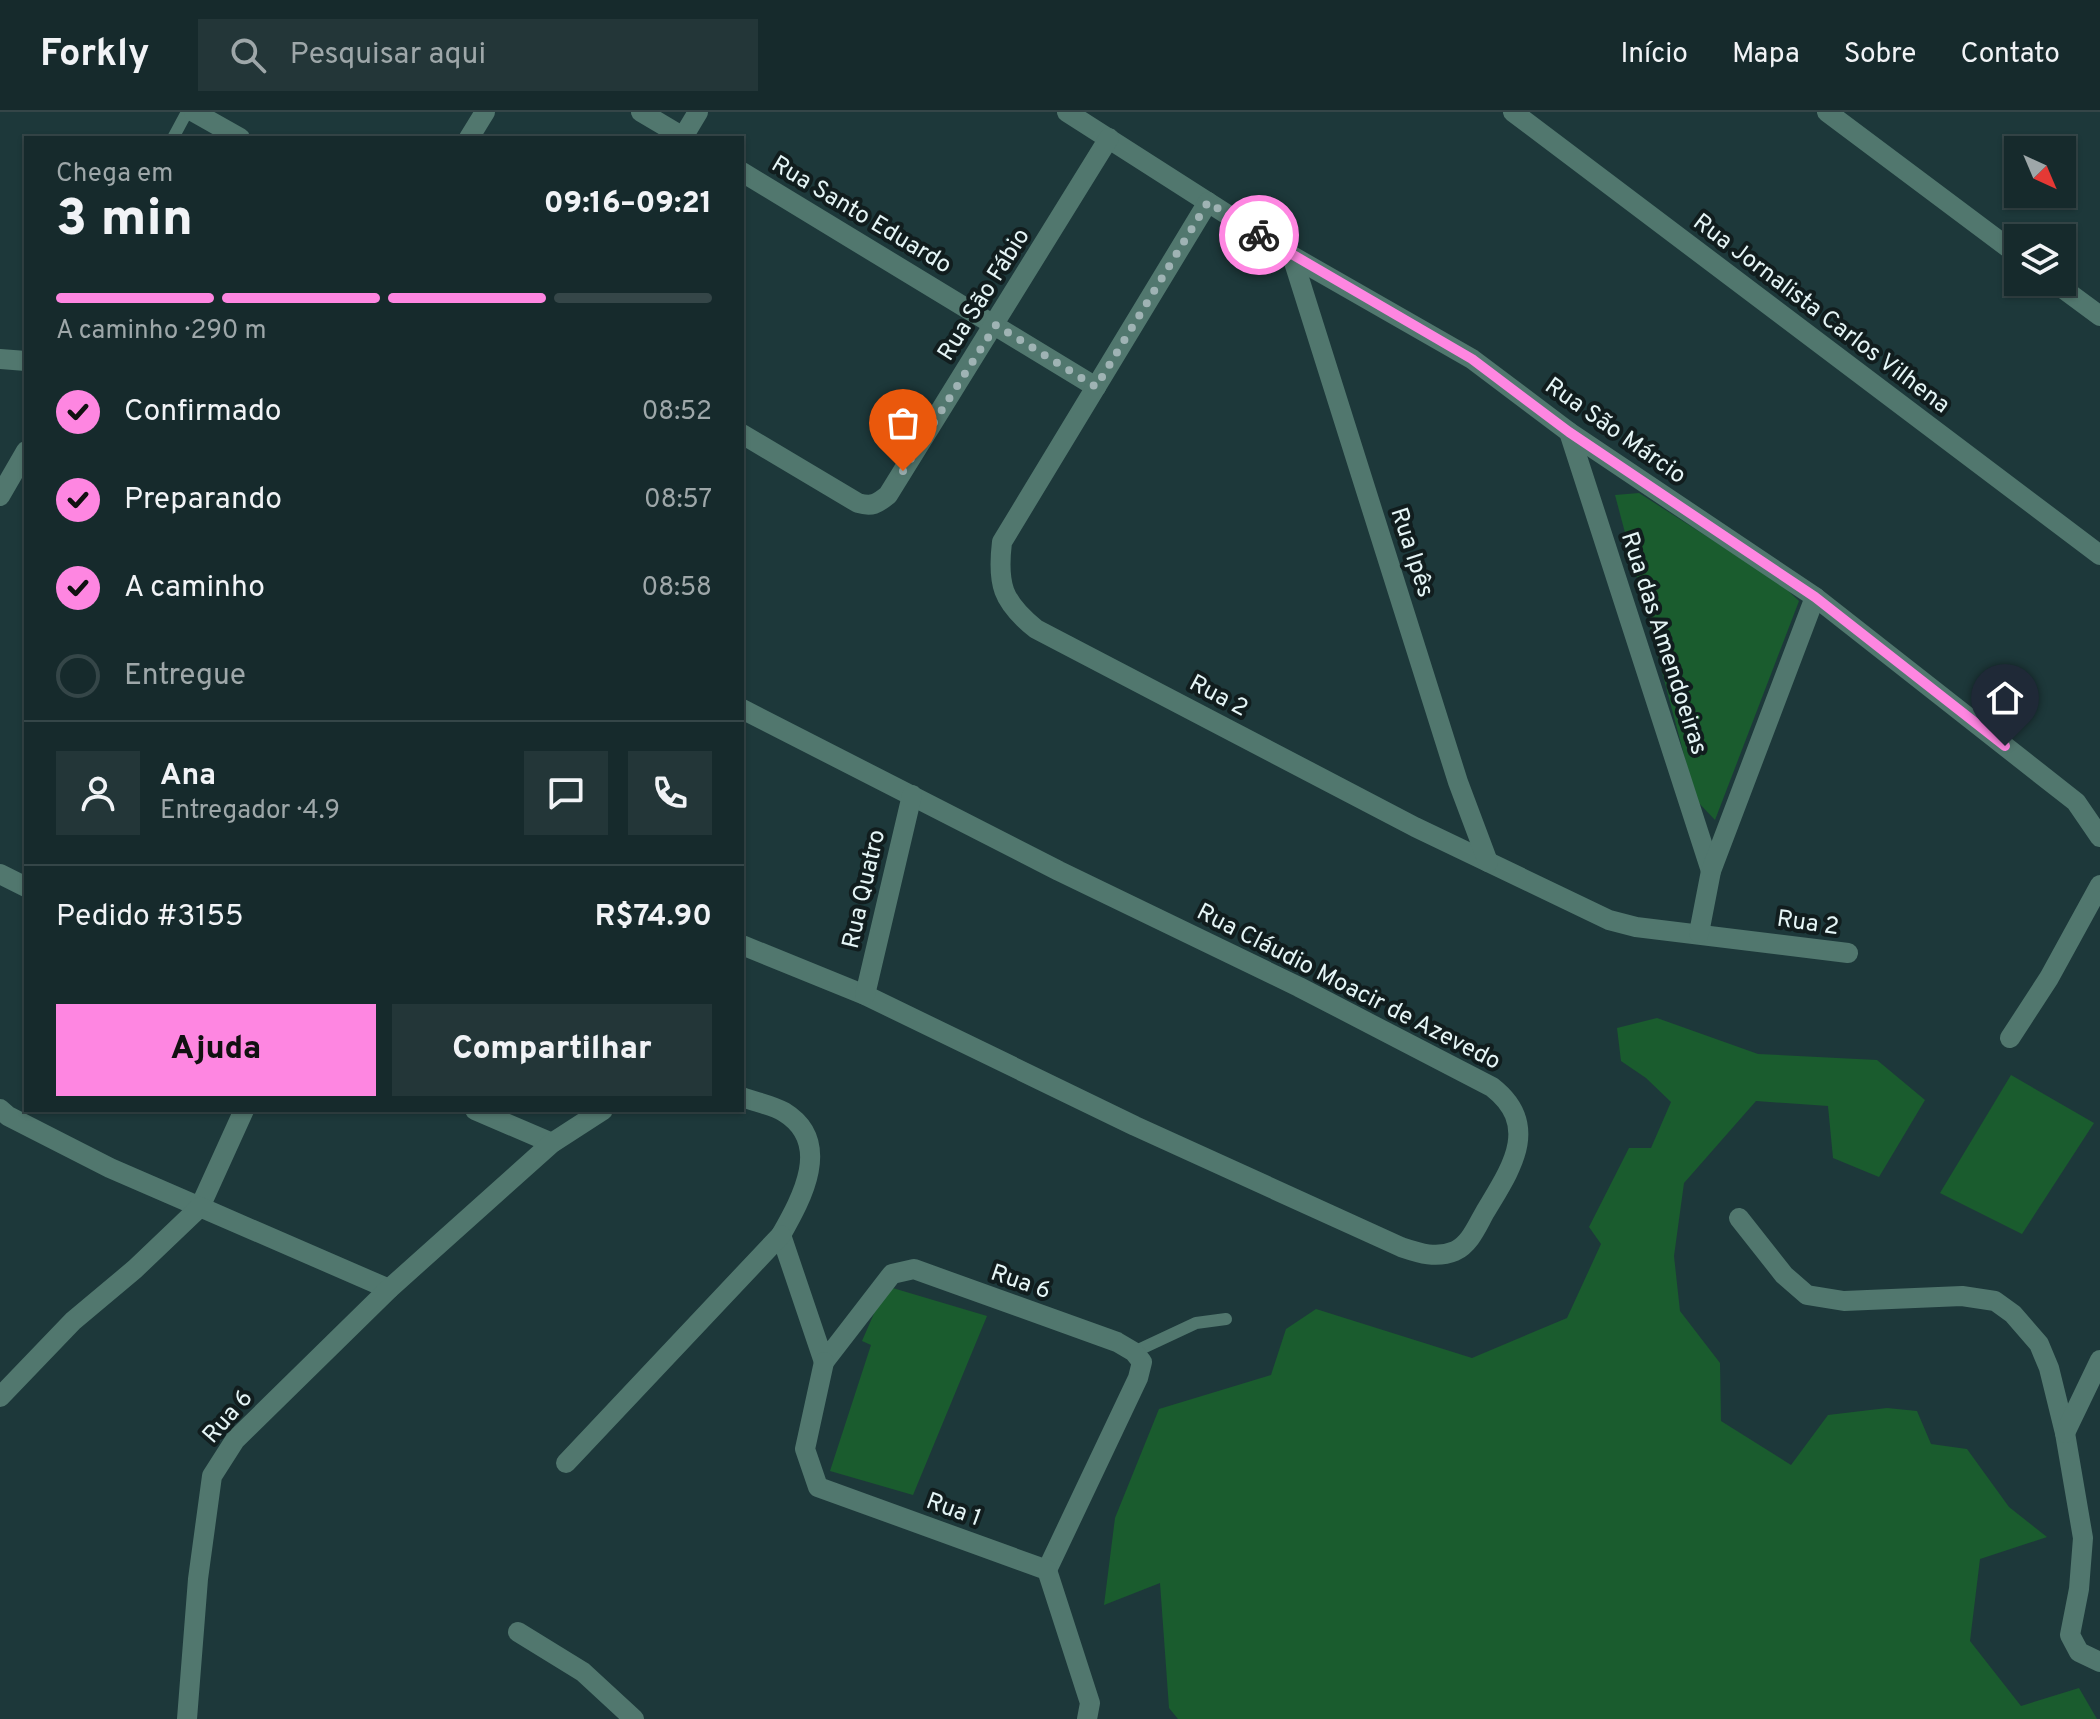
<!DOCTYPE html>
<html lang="pt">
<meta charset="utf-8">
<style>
:root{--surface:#162a2c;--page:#233638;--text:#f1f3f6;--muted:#9ea7a9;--line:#354648;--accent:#fe86e1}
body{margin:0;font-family:Overpass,sans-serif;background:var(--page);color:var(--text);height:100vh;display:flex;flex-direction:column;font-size:30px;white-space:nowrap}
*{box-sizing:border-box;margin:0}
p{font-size:26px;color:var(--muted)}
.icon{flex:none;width:44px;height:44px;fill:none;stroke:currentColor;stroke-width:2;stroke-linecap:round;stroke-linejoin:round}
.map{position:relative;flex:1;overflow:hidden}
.details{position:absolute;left:24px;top:24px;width:720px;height:976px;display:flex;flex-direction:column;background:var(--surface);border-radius:0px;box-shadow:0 2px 6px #0004,0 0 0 2px var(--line)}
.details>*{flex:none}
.needle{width:52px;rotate:136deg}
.tools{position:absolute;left:2004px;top:24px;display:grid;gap:16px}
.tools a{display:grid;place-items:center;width:72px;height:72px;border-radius:0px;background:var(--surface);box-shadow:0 2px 6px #0004,0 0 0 2px var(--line);font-size:40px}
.pin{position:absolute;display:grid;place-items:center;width:68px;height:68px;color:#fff;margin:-82px -34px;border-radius:50% 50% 50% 0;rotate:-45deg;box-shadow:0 0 8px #0007}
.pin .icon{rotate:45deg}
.courier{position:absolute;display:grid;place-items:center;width:80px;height:80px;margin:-40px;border:6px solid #fe86e1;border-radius:50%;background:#fff;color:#222;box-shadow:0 2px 10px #0007}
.head em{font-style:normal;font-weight:800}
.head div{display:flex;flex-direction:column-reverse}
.head{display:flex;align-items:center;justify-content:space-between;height:136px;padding:0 32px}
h1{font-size:52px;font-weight:800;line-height:60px}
.bar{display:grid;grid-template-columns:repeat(4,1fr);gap:12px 8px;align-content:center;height:96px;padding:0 32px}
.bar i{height:10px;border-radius:6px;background:var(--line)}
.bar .selected{background:var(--accent)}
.bar p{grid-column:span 4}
.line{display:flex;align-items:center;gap:20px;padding:0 32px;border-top:2px solid var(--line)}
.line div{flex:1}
.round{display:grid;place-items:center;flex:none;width:84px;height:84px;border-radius:0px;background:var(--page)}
ol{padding:0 32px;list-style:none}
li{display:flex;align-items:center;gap:24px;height:88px}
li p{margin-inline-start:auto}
li .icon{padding:8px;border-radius:50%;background:var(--accent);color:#111;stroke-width:4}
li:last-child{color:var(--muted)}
li i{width:44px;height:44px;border:4px solid var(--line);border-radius:50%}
.cta{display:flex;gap:16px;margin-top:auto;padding:16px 32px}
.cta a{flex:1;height:92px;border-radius:0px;background:var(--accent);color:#111;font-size:32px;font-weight:800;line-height:92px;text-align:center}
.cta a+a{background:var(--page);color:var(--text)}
header{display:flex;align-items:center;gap:48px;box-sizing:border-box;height:112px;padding:0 40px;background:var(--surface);border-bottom:2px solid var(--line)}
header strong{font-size:38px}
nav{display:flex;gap:44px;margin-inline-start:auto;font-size:28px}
.search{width:560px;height:72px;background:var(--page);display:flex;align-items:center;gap:20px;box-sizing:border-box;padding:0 28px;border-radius:0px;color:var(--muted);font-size:30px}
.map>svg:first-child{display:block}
</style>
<header>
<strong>Forkly</strong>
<div class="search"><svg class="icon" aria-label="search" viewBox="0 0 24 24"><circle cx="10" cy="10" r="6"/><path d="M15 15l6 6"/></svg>Pesquisar aqui</div>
<nav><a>Início</a><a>Mapa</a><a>Sobre</a><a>Contato</a></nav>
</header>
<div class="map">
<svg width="2100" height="1607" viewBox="0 0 2100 1607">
<rect width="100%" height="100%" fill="#1d383a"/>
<!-- green -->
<g fill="#1a5c2e">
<path d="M1639 381 1781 472 1799 489 1715 708 1696 688 1615 383Z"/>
<path d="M1657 906 1758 942 1877 948 1925 988 1879 1065 1833 1046 1828 994 1756 989 1684 1071 1674 1144 1680 1199 1720 1251 1721 1309 1791 1353 1828 1303 1887 1296 1917 1299 1931 1332 1967 1337 2009 1395 2047 1425 1980 1447 1970 1529 2021 1594 2079 1576 2097 1607H1178L1169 1596 1160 1471 1104 1493 1115 1406 1159 1297 1271 1263 1286 1217 1316 1197 1472 1246 1567 1206 1601 1132 1589 1115 1629 1036H1651L1671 990 1646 966 1621 949 1617 916Z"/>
<path d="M2011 963 2094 1011 2022 1122 1940 1081Z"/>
<path d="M886 1174 987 1204 913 1383 830 1359 871 1233 862 1229Z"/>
</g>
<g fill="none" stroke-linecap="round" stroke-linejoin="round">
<!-- service -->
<g stroke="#51776e" stroke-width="12">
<path d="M173 26 187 0"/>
<path d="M1134 1240 1196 1211 1226 1207"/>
</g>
<!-- minor -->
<g stroke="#51776e" stroke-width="20">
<path d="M194 0 240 26"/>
<path d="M641 0 685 26"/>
<path d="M1067 0 1292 144 1472 247 1569 320 1815 485 2076 690 2100 725"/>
<path d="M1513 0 2100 443"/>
<path d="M1827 0 2018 143"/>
<path d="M683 25 698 0"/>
<path d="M469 26 485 0"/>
<path d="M742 60 1096 275"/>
<path d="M1208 90 1002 430C997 472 1002 490 1036 517L1415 715 1609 808 1636 815 1848 841"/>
<path d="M1292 144 1458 670 1488 750"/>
<path d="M2054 170 2100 204"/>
<path d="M0 247 26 249"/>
<path d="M1569 320 1711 759"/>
<path d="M742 322 858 391C872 395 877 392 888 383L1109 26"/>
<path d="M0 384 26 339"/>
<path d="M742 597 1059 759 1299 875 1492 975C1542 1014 1510 1058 1485 1100 1477 1114 1470 1132 1455 1139 1436 1147 1419 1141 1401 1135L1135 1014 865 883 742 833"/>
<path d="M0 762 26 775"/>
<path d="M1699 821 1711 759 1815 485"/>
<path d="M865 883 912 683"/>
<path d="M2010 926 2049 866 2100 773"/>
<path d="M742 985C755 990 772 993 784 1000 833 1030 802 1086 781 1123L824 1250 892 1162 914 1157 1117 1230 1134 1240 1142 1250 1138 1266 1047 1458"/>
<path d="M0 997 8 1004 110 1056 200 1095 244 998"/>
<path d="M475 998 552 1031"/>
<path d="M1739 1106 1784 1163 1807 1183 1844 1189 1962 1184 1995 1189 2013 1202 2039 1232 2049 1256 2065 1321 2083 1426 2079 1477 2070 1523 2079 1540 2100 1550"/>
<path d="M824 1250 805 1337 818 1375 1047 1458 1090 1591 1087 1607"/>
<path d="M0 1285 73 1209 135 1157 200 1095 389 1177"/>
<path d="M2065 1321 2100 1248"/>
<path d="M566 1351 781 1123"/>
<path d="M518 1520 583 1560 634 1607"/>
<path d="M187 1607 198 1467 212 1364 235 1328 389 1177 552 1031 603 998"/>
</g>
</g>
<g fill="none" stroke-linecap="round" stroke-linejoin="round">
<!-- done -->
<path stroke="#9fb3b4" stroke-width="8" stroke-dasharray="0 14.4" d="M903 359 996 213 1096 275 1208 90 1259 123"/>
<!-- route -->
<path stroke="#fe86e1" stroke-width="10" d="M1259 123 1472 247 1569 320 1815 485 2005 634"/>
</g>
<g text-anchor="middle" stroke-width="8" stroke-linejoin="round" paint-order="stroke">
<!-- street labels -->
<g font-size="24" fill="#e5f5f6" stroke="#111d1e">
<text transform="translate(862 102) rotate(31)" y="8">Rua Santo Eduardo</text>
<text transform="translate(983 182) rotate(-58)" y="8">Rua São Fábio</text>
<text transform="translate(1822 201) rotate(37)" y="8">Rua Jornalista Carlos Vilhena</text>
<text transform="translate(1616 318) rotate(35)" y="8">Rua São Márcio</text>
<text transform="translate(1413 440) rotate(72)" y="8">Rua Ipês</text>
<text transform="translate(1665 531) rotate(72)" y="8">Rua das Amendoeiras</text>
<text transform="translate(1219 583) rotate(28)" y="8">Rua 2</text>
<text transform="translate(863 777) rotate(-77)" y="8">Rua Quatro</text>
<text transform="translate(1808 810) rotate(8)" y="8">Rua 2</text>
<text transform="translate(1349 874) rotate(27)" y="8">Rua Cláudio Moacir de Azevedo</text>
<text transform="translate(1021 1169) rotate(19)" y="8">Rua 6</text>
<text transform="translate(227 1304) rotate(-49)" y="8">Rua 6</text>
<text transform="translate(954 1397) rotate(20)" y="8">Rua 1</text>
</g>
</g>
</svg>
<div class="tools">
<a><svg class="needle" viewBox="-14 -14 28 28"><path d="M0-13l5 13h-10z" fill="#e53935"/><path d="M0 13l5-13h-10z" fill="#9ea7a9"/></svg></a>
<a><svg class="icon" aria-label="layers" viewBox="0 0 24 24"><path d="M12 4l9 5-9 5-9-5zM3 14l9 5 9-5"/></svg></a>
</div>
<div class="pin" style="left:903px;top:359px;background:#ea580c"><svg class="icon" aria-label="bag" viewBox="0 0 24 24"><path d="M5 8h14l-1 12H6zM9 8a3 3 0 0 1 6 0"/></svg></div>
<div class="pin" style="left:2005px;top:634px;background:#1f2937"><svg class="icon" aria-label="home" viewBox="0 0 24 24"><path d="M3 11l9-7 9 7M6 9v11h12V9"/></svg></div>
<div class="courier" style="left:1259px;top:123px"><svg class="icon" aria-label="bike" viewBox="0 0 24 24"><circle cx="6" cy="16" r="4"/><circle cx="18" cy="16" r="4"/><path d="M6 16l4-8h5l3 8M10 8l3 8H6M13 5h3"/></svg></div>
<section class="details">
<div class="head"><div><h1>3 min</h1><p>Chega em</p></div><em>09:16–09:21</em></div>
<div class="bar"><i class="selected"></i><i class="selected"></i><i class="selected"></i><i></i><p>A caminho · 290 m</p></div>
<ol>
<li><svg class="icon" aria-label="check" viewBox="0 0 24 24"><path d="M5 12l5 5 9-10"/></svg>Confirmado<p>08:52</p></li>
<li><svg class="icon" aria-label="check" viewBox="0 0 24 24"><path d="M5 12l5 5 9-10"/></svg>Preparando<p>08:57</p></li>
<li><svg class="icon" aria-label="check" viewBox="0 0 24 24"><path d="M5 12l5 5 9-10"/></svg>A caminho<p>08:58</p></li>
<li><i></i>Entregue</li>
</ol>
<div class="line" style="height:144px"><a class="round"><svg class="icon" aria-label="person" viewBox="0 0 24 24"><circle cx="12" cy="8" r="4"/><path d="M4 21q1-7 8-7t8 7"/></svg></a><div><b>Ana</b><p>Entregador · 4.9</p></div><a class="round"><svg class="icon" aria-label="chat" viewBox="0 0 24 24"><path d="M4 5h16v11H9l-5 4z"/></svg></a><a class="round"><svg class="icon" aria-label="phone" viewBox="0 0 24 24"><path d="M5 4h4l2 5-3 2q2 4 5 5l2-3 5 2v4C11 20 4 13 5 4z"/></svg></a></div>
<div class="line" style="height:104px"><div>Pedido #3155</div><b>R$74.90</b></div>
<div class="cta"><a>Ajuda</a><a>Compartilhar</a></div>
</section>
</div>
